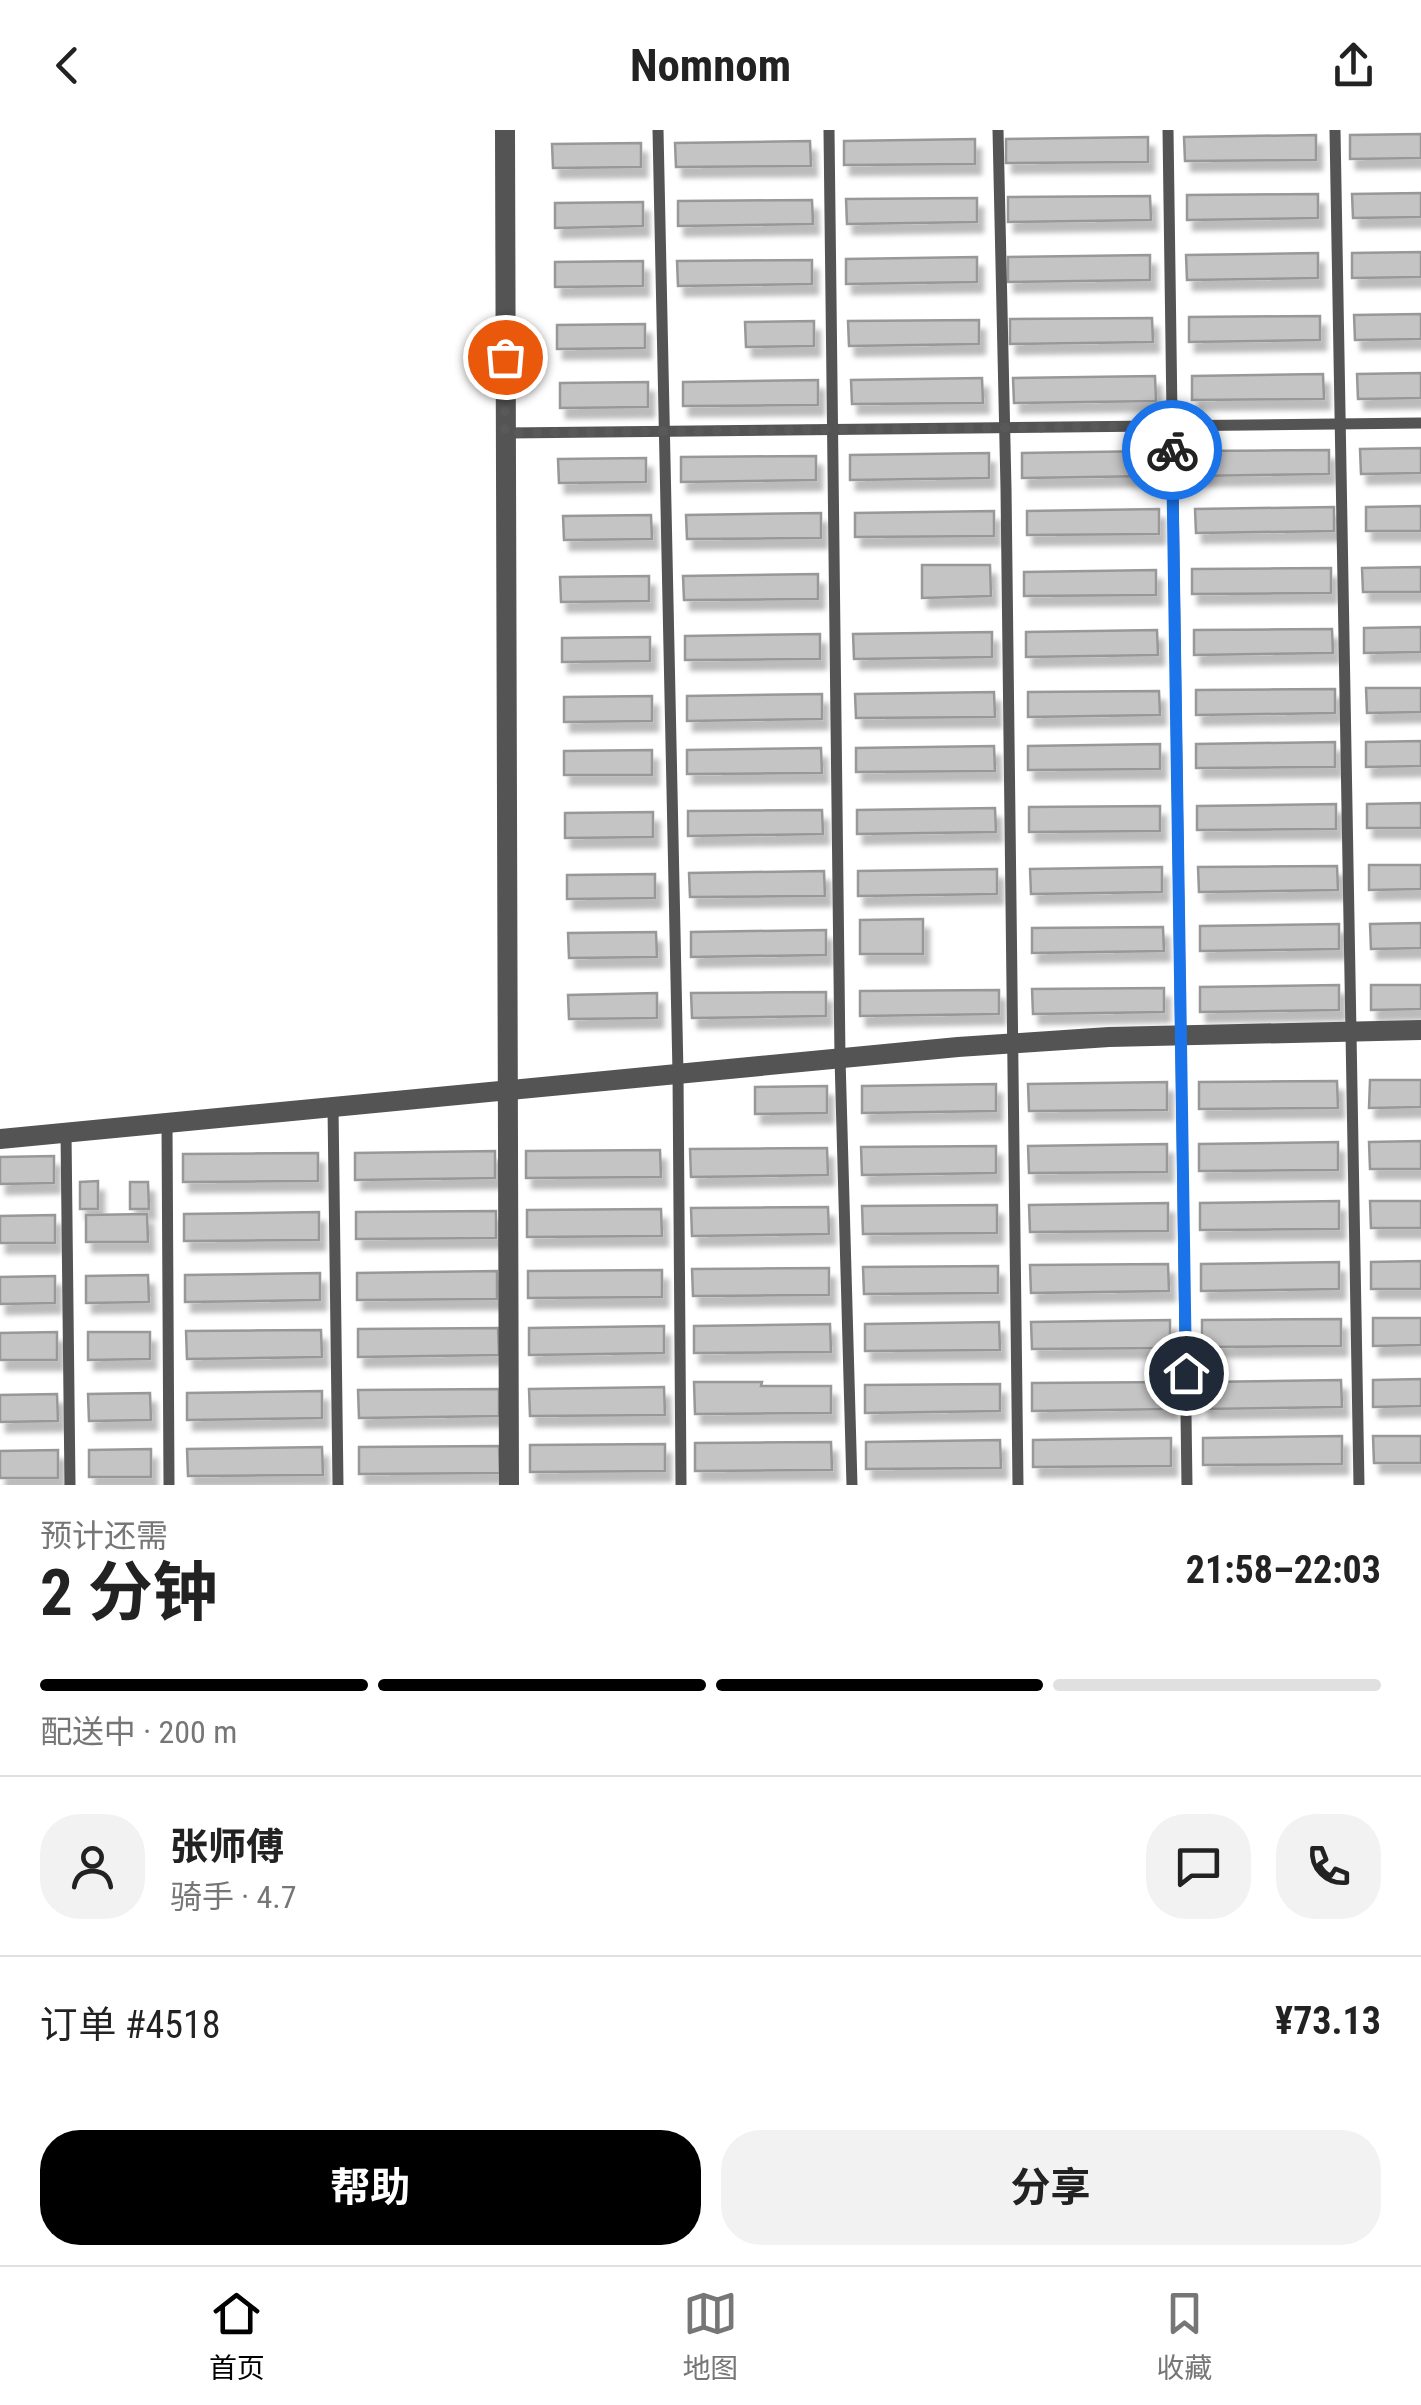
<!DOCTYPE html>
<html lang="zh">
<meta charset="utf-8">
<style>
:root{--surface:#fff;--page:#f2f2f2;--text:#222;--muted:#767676;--line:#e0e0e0;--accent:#000}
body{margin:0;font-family:"Roboto Condensed","Noto Sans SC",sans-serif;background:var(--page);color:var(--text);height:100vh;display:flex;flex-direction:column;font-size:38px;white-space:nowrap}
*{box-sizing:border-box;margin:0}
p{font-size:32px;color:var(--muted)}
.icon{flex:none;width:55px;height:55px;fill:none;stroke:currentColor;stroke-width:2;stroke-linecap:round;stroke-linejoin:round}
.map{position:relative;height:1355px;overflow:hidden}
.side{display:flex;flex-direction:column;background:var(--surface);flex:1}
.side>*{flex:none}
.pin{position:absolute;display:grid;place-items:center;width:85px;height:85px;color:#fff;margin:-42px;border:5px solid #fff;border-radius:50%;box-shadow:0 2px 10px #0007}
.courier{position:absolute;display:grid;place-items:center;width:100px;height:100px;margin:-50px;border:8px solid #1a73e8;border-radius:50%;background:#fff;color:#222;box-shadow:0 2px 12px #0007}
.head em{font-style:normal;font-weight:700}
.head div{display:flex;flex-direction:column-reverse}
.head{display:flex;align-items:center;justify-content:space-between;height:170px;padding:0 40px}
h1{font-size:65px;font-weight:700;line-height:75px}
.bar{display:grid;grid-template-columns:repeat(4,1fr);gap:15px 10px;align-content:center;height:120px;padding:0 40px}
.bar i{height:12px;border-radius:8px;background:var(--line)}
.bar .active{background:var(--accent)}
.bar p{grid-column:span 4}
.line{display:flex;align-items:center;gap:25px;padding:0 40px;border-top:2px solid var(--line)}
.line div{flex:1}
.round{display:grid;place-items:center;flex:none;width:105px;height:105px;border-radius:40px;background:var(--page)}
.primary-button{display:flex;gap:20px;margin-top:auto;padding:20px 40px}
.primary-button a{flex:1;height:115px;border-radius:40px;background:var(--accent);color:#fff;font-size:40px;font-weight:700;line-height:115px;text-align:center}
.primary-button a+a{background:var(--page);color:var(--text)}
header{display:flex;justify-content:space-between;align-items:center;height:130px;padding:0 40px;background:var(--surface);font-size:45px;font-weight:700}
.dock{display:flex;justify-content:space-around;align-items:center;height:140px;border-top:2px solid var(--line);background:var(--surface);font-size:28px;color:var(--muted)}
.dock a{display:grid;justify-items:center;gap:5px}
.dock .active{color:var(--accent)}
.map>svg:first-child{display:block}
</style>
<header><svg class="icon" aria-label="back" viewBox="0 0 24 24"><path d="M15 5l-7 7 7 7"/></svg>Nomnom<svg class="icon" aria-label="share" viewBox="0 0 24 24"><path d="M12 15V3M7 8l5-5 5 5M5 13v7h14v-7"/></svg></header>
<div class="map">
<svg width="1421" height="1355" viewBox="0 0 1421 1355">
<defs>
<filter id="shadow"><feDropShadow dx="6" dy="10" stdDeviation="2.5" flood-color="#0004"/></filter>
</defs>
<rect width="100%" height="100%" fill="#fff"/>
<!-- building -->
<g fill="#c4c4c4" stroke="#989898" stroke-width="2.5" filter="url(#shadow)">
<path d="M1421 4V28L1350 29V5Z"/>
<path d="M1316 5V30L1185 31 1184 7Z"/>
<path d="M1148 7V32L1006 33V9Z"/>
<path d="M975 9V34L844 35V11Z"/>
<path d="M810 11 811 36 676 37 675 13Z"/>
<path d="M641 13V37L553 38 552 14Z"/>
<path d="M1421 63V87L1353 88 1352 64Z"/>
<path d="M1318 64V88L1187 90V65Z"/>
<path d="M1150 66 1151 90 1008 92V67Z"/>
<path d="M977 68V92L847 94 846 69Z"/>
<path d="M812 70 813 94 678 96V71Z"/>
<path d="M643 72V96L555 98V73Z"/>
<path d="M1421 122V147L1352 148V123Z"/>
<path d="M1318 123V148L1187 150 1186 125Z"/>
<path d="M1150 125V150L1008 152V127Z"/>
<path d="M977 127V152L846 154V129Z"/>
<path d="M812 130V154L678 156 677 131Z"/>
<path d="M643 131V156L555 157V132Z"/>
<path d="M1421 184V209L1355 210 1354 185Z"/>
<path d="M1320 186V210L1189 212V187Z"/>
<path d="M1152 188 1153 212 1010 214V189Z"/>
<path d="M979 190V214L849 216 848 191Z"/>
<path d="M814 191V216L746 217 745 192Z"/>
<path d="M645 194V218L557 219V195Z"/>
<path d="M1421 243V268L1358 269 1357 244Z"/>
<path d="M1323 244 1324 269 1192 270V246Z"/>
<path d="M1155 246 1156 271 1014 273 1013 248Z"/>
<path d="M982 248 983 273 852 274 851 250Z"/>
<path d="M818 250V275L683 276V252Z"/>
<path d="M648 252V277L560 278V253Z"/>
<path d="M1421 318V343L1361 344 1360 319Z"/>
<path d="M1329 320V344L1191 346 1190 321Z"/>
<path d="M1154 321V346L1022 348V323Z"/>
<path d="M989 323V348L850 350V325Z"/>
<path d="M816 326V350L681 352V327Z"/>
<path d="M646 328V352L559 353 558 329Z"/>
<path d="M1421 376V401H1366V377Z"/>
<path d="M1334 377V401L1196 403 1195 379Z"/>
<path d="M1159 379V404L1027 405V381Z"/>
<path d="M994 381V406L855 407V383Z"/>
<path d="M821 383V408L687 409 686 385Z"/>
<path d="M651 385 652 409 564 410 563 386Z"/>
<path d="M922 435H990L991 466 922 468Z"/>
<path d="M1421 437V462H1363L1362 438Z"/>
<path d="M1331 438V463L1192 464V439Z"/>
<path d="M1156 440V465L1024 466V442Z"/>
<path d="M818 444V469L684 470 683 446Z"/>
<path d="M649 446V471L561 472 560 447Z"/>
<path d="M1421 497V522L1364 523V498Z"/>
<path d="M1332 499 1333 523 1194 525V500Z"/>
<path d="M1157 500 1158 525 1026 527V502Z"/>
<path d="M992 502V527L854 529 853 504Z"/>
<path d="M820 504V529L685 530V506Z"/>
<path d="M650 507V531L562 532V508Z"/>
<path d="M1366 558H1421V582L1367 583Z"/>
<path d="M1335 559V583L1196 585V560Z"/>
<path d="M1159 561 1160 585 1028 587V562Z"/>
<path d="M994 562 995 587 856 588 855 564Z"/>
<path d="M822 564V589L687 591V566Z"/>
<path d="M652 566V591L564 592V567Z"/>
<path d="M1421 611V636L1366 637V612Z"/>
<path d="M1335 612V637L1196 638V614Z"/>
<path d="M1160 614V639L1028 640V616Z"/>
<path d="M994 616 995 641 856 642V618Z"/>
<path d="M821 618 822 643 687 644V620Z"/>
<path d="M652 620V645H564V621Z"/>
<path d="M1421 673V698H1367V674Z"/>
<path d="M1336 674V699L1197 700V676Z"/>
<path d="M1160 676V701L1029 702V677Z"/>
<path d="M995 678 996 702 857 704V680Z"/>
<path d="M822 680 823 704 688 706V681Z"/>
<path d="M653 682V707L565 708V683Z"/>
<path d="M1369 735H1421V759L1369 760Z"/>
<path d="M1337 736 1338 760 1199 762 1198 737Z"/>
<path d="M1162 737V762L1031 764 1030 739Z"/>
<path d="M997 739V764L858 766V741Z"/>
<path d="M824 741 825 766 690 767 689 743Z"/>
<path d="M655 744V768L567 769V745Z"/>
<path d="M923 789V824H860V790Z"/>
<path d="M1421 793V818L1371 819 1370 794Z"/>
<path d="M1339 794V819L1200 821V796Z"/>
<path d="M1163 797 1164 821 1032 823V798Z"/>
<path d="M826 800V825L691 827V802Z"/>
<path d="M656 802 657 827 569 828 568 803Z"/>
<path d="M1339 855V880L1200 882V857Z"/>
<path d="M1371 855H1421V879L1371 880Z"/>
<path d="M1164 858V882L1033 884 1032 859Z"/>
<path d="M999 860V884L860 886V861Z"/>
<path d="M826 862V886L692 888 691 863Z"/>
<path d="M657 863V888L569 889 568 865Z"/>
<path d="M1370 950H1421V977L1369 978Z"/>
<path d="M1337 951 1338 978 1199 979V952Z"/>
<path d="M1167 952V980L1029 981 1028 954Z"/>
<path d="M996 954V981L862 983V956Z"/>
<path d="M827 956V983L755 984V957Z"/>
<path d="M1421 1011V1039H1370L1369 1012Z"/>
<path d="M1338 1012V1040L1199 1041V1014Z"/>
<path d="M1167 1014V1042L1029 1043 1028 1016Z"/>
<path d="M996 1016V1043L862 1045 861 1017Z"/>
<path d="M827 1018 828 1045 691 1047 690 1019Z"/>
<path d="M660 1020 661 1047 526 1048V1021Z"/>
<path d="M495 1021V1048L355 1050V1023Z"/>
<path d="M318 1023V1051L183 1052V1024Z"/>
<path d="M54 1026V1053L0 1054V1027Z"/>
<path d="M98 1051V1079H80V1052Z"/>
<path d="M130 1052H148L149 1079H130Z"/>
<path d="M1339 1071V1099L1200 1100V1073Z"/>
<path d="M1370 1071H1421V1098H1371Z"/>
<path d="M1168 1073V1101L1030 1102 1029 1075Z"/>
<path d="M997 1075V1103L863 1104 862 1076Z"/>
<path d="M828 1077 829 1104 692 1106 691 1078Z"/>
<path d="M661 1079 662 1106 527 1107V1080Z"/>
<path d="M496 1081V1108L356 1109V1082Z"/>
<path d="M319 1082V1110L184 1111V1084Z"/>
<path d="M147 1084 148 1112H86V1085Z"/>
<path d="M55 1085V1113H0V1086Z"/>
<path d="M1421 1131V1159H1371V1132Z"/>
<path d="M1339 1132V1159L1201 1161V1134Z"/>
<path d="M1168 1134 1169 1161 1031 1163 1030 1135Z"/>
<path d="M998 1136V1163L864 1164 863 1137Z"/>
<path d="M829 1138V1165L693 1166 692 1139Z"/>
<path d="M662 1140V1167L528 1168V1141Z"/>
<path d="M497 1141V1169L357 1170V1143Z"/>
<path d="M320 1143V1170L185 1172V1145Z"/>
<path d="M148 1145 149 1172 86 1173V1146Z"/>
<path d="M55 1146V1173L0 1174V1147Z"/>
<path d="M1373 1188H1421V1215L1373 1216Z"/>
<path d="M1341 1189V1216L1202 1217V1190Z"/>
<path d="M1170 1190V1218L1032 1219 1031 1192Z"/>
<path d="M999 1192 1000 1220 865 1221V1194Z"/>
<path d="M830 1194 831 1222 694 1223V1196Z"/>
<path d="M664 1196V1223L529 1225V1198Z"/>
<path d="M498 1198 499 1225 358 1227V1199Z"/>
<path d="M321 1200 322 1227 187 1229 186 1201Z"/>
<path d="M57 1202V1230H0V1203Z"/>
<path d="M88 1202H150V1229L88 1230Z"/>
<path d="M1421 1249V1276L1373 1277V1250Z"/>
<path d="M1341 1250 1342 1277 1203 1279V1252Z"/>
<path d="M694 1252H762L761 1256H831V1283L695 1284Z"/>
<path d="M1171 1252V1279L1032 1281V1253Z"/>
<path d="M1000 1254V1281L865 1283V1255Z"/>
<path d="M664 1257 665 1285 530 1286 529 1259Z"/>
<path d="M499 1259V1286L359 1288 358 1260Z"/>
<path d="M322 1261V1288L187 1290V1263Z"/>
<path d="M150 1263 151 1290 89 1291 88 1264Z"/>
<path d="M57 1264 58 1291 0 1292V1265Z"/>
<path d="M1342 1306V1334L1203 1335V1308Z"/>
<path d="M1373 1306H1421V1333H1374Z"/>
<path d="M1171 1308V1336L1033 1337V1310Z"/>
<path d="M1000 1310 1001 1338 866 1339V1312Z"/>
<path d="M831 1312 832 1340 695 1341V1313Z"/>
<path d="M665 1314V1341L530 1342V1315Z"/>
<path d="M499 1316 500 1343 359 1344V1317Z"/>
<path d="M322 1317 323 1345 188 1346 187 1319Z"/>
<path d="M151 1319V1347H89V1320Z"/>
<path d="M58 1320V1348H0V1321Z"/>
</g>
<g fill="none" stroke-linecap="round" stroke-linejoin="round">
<!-- service -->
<g stroke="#545454" stroke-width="11">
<path d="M658 0 678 943 681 1355"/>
<path d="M829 0 840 928 852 1355"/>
<path d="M998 0 1006 358 1018 1355"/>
<path d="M1168 0 1187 1355"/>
<path d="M1335 0 1359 1355"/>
<path d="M505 303 1421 293"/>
<path d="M333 977 338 1355"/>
<path d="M167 994 169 1355"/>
<path d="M66 1003 70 1355"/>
</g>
<!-- minor -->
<g stroke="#545454" stroke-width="20">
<path d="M505 0 509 1355"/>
<path d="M0 1009 958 917 1109 907 1421 900"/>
</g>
</g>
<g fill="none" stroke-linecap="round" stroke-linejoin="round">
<!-- done -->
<path stroke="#595959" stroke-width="10" stroke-dasharray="0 18" d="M505 227V303L1172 296V320"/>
<!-- route -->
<path stroke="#1a73e8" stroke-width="12" d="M1172 320 1186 1243"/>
</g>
</svg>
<div class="pin" style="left:505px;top:227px;background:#ea580c"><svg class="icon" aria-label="bag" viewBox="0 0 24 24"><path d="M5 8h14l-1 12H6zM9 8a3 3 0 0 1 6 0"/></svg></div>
<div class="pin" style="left:1186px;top:1243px;background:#1f2937"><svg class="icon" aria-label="home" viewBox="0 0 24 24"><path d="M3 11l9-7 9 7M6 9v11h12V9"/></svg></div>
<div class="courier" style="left:1172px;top:320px"><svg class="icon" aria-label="bike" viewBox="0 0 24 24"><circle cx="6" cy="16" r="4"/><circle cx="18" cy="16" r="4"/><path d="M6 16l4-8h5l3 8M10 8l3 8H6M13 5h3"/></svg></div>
</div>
<section class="side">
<div class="head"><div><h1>2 分钟</h1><p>预计还需</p></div><em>21:58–22:03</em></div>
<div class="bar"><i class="active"></i><i class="active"></i><i class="active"></i><i></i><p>配送中 · 200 m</p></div>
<div class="line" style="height:180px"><a class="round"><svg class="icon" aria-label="person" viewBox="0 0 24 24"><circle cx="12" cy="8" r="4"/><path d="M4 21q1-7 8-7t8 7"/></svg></a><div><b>张师傅</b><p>骑手 · 4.7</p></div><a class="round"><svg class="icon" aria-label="chat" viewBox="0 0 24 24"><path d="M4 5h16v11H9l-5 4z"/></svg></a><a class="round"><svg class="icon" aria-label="phone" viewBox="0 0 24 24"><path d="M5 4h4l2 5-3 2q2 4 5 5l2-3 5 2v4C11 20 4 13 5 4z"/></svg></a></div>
<div class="line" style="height:130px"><div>订单 #4518</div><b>¥73.13</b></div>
<div class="primary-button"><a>帮助</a><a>分享</a></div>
</section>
<nav class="dock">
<a class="active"><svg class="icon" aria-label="home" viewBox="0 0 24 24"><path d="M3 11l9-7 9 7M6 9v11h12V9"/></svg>首页</a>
<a><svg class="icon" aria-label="map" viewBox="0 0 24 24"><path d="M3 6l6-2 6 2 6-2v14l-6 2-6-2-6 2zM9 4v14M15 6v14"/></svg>地图</a>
<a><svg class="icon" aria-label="saved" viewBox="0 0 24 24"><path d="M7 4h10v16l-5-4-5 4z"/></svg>收藏</a>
</nav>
